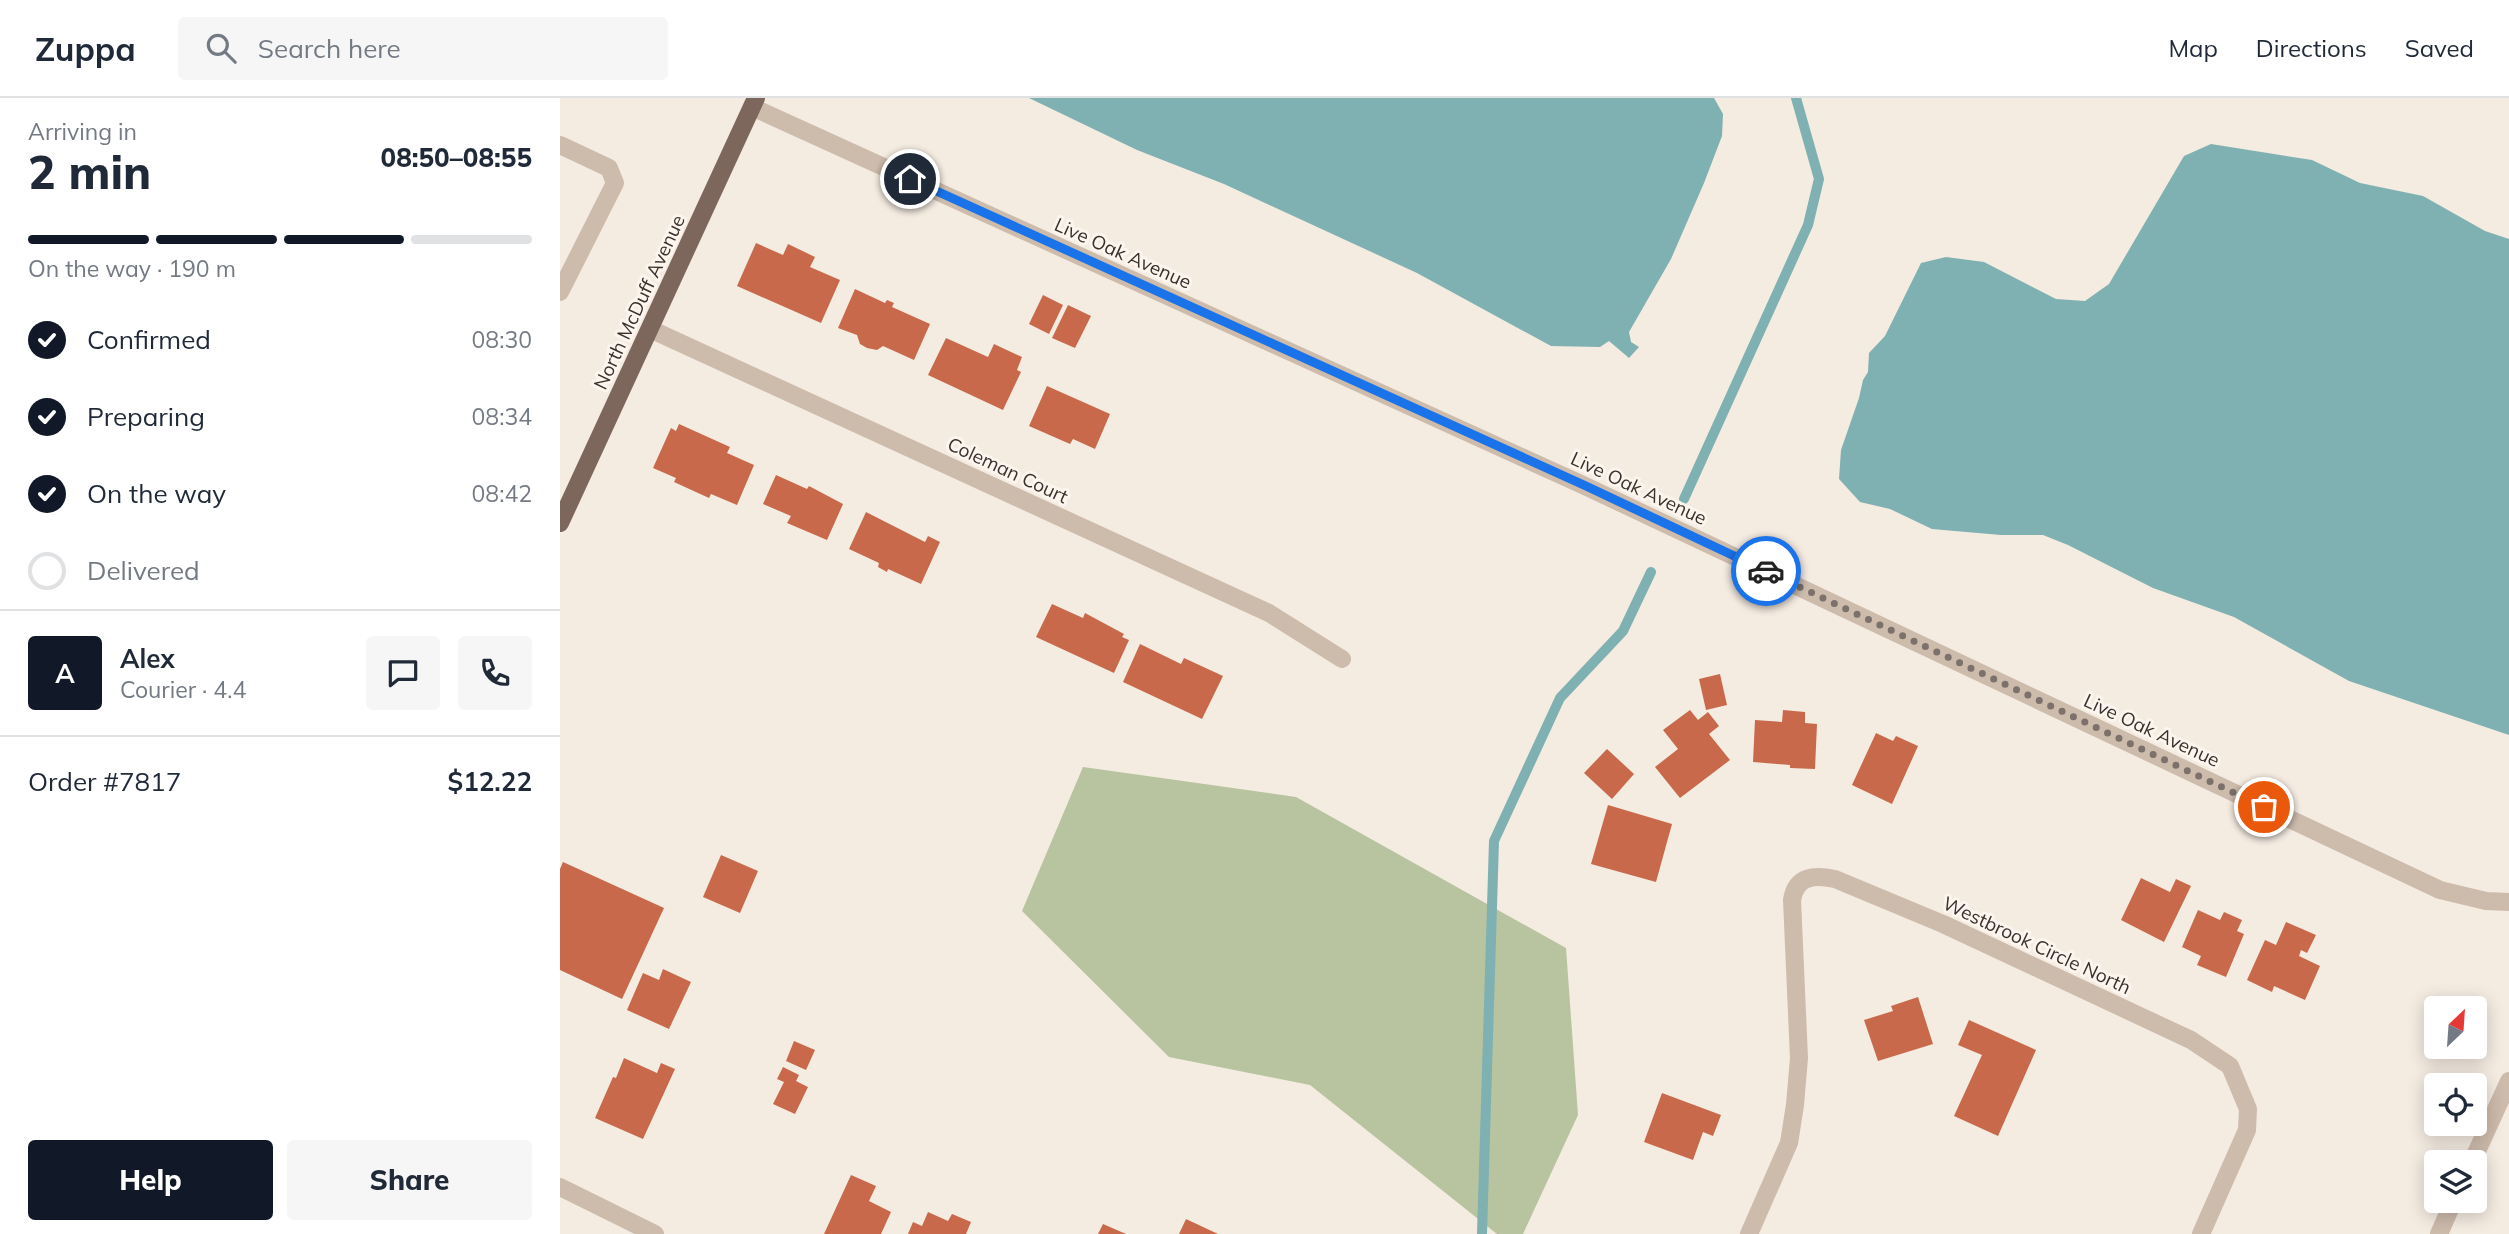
<!DOCTYPE html>
<meta charset="utf-8">
<style>
:root{--surface:#fff;--page:#f6f6f7;--text:#1f2937;--muted:#747a83;--line:#e0e1e3;--accent:#111827}
body{margin:0;font-family:Mulish,sans-serif;background:var(--page);color:var(--text);height:100vh;display:flex;flex-direction:column;font-size:26px;white-space:nowrap}
*{box-sizing:border-box;margin:0}
p{font-size:23px;color:var(--muted)}
.icon{flex:none;width:38px;height:38px;fill:none;stroke:currentColor;stroke-width:2;stroke-linecap:round;stroke-linejoin:round}
.map{position:relative;flex:1;overflow:hidden}
.sheet{display:flex;flex-direction:column;background:var(--surface);width:560px}
.sheet>*{flex:none}
.needle{width:46px;rotate:25deg}
.controls{position:absolute;left:1864px;top:898px;display:grid;gap:14px}
.controls a{display:grid;place-items:center;width:63px;height:63px;border-radius:7px;background:var(--surface);box-shadow:0 4px 18px #0003;font-size:35px}
.pin{position:absolute;display:grid;place-items:center;width:60px;height:60px;color:#fff;margin:-30px;border:4px solid #fff;border-radius:50%;box-shadow:0 2px 7px #0007}
.courier{position:absolute;display:grid;place-items:center;width:70px;height:70px;margin:-35px;border:5px solid #1a73e8;border-radius:50%;background:#fff;color:#222;box-shadow:0 2px 9px #0007}
.overview em{font-style:normal;font-weight:800}
.overview div{display:flex;flex-direction:column-reverse}
.overview{display:flex;align-items:center;justify-content:space-between;height:119px;padding:0 28px}
h1{font-size:46px;font-weight:800;line-height:52px}
.bar{display:grid;grid-template-columns:repeat(4,1fr);gap:10px 7px;align-content:center;height:84px;padding:0 28px}
.bar i{height:9px;border-radius:5px;background:var(--line)}
.bar .selected{background:var(--accent)}
.bar p{grid-column:span 4}
.line{display:flex;align-items:center;gap:18px;padding:0 28px;border-top:2px solid var(--line)}
.line div{flex:1}
.round{display:grid;place-items:center;flex:none;width:74px;height:74px;border-radius:7px;background:var(--page)}
ol{padding:0 28px;list-style:none}
li{display:flex;align-items:center;gap:21px;height:77px}
li p{margin-inline-start:auto}
li .icon{padding:7px;border-radius:50%;background:var(--accent);color:#fff;stroke-width:4}
li:last-child{color:var(--muted)}
li i{width:38px;height:38px;border:4px solid var(--line);border-radius:50%}
.cta{display:flex;gap:14px;margin-top:auto;padding:14px 28px}
.cta a{flex:1;height:80px;border-radius:7px;background:var(--accent);color:#fff;font-size:28px;font-weight:800;line-height:80px;text-align:center}
.cta a+a{background:var(--page);color:var(--text)}
header{display:flex;align-items:center;gap:42px;box-sizing:border-box;height:98px;padding:0 35px;background:var(--surface);border-bottom:2px solid var(--line)}
header strong{font-size:33px}
nav{display:flex;gap:38px;margin-inline-start:auto;font-size:24px}
.search{width:490px;height:63px;background:var(--page);display:flex;align-items:center;gap:18px;box-sizing:border-box;padding:0 24px;border-radius:7px;color:var(--muted);font-size:26px}
main{display:flex;flex:1;min-height:0}
.map>svg:first-child{display:block}
</style>
<header>
<strong>Zuppa</strong>
<div class="search"><svg class="icon" aria-label="search" viewBox="0 0 24 24"><circle cx="10" cy="10" r="6"/><path d="M15 15l6 6"/></svg>Search here</div>
<nav><a>Map</a><a>Directions</a><a>Saved</a></nav>
</header>
<main>
<section class="sheet">
<div class="overview"><div><h1>2 min</h1><p>Arriving in</p></div><em>08:50–08:55</em></div>
<div class="bar"><i class="selected"></i><i class="selected"></i><i class="selected"></i><i></i><p>On the way · 190 m</p></div>
<ol>
<li><svg class="icon" aria-label="check" viewBox="0 0 24 24"><path d="M5 12l5 5 9-10"/></svg>Confirmed<p>08:30</p></li>
<li><svg class="icon" aria-label="check" viewBox="0 0 24 24"><path d="M5 12l5 5 9-10"/></svg>Preparing<p>08:34</p></li>
<li><svg class="icon" aria-label="check" viewBox="0 0 24 24"><path d="M5 12l5 5 9-10"/></svg>On the way<p>08:42</p></li>
<li><i></i>Delivered</li>
</ol>
<div class="line" style="height:126px"><b class="round" style="background:var(--accent);color:#fff">A</b><div><b>Alex</b><p>Courier · 4.4</p></div><a class="round"><svg class="icon" aria-label="chat" viewBox="0 0 24 24"><path d="M4 5h16v11H9l-5 4z"/></svg></a><a class="round"><svg class="icon" aria-label="phone" viewBox="0 0 24 24"><path d="M5 4h4l2 5-3 2q2 4 5 5l2-3 5 2v4C11 20 4 13 5 4z"/></svg></a></div>
<div class="line" style="height:91px"><div>Order #7817</div><b>$12.22</b></div>
<div class="cta"><a>Help</a><a>Share</a></div>
</section>
<div class="map">
<svg width="1949" height="1136" viewBox="0 0 1949 1136">
<rect width="100%" height="100%" fill="#f4ebe1"/>
<!-- green -->
<path fill="#b8c4a0" d="M523 669 736 699 1006 850 1018 1017 963 1136H937L750 987 609 959 462 813Z"/>
<!-- water -->
<g fill="#7fb0b2">
<path d="M469 0H1154L1163 16 1162 38 1144 85 1111 161 1069 234 1071 244 1079 249 1069 260 1049 243 1040 249 991 248 857 175 664 86 577 52Z"/>
<path d="M1651 46 1752 62 1800 85 1863 98 1925 133 1949 141V637L1789 583 1674 519 1593 490 1508 447 1483 437H1441L1372 431 1330 411 1300 404 1279 381 1281 352 1299 300 1303 282 1308 274 1309 255 1325 238 1361 165 1386 159 1424 164 1496 201 1525 203 1549 186 1624 58Z"/>
</g>
<g fill="none" stroke-linecap="round" stroke-linejoin="round">
<!-- stream -->
<g stroke="#7fb0b2" stroke-width="10">
<path d="M1124 401 1248 127 1259 81 1236 0"/>
<path d="M922 1136 934 743 1000 600 1063 533 1091 474"/>
</g>
</g>
<!-- building -->
<g fill="#c8694b">
<path d="M196 145 223 157 228 146 255 159 250 169 280 182 261 225 177 188Z"/>
<path d="M295 191 325 205 327 202 334 205 332 209 370 226 354 262 323 248 317 252 307 250 300 246 297 237 278 230Z"/>
<path d="M483 197 503 207 489 236 469 226Z"/>
<path d="M508 207 531 218 515 250 492 240Z"/>
<path d="M386 240 428 259 434 246 462 259 457 272 461 274 443 312 368 277Z"/>
<path d="M487 288 550 316 535 351 513 341 510 346 469 328Z"/>
<path d="M119 326 170 349 167 355 194 367 177 407 151 396 149 400 114 384 116 380 93 370 111 330 116 333Z"/>
<path d="M216 377 247 391 249 388 283 406 267 442 227 425 231 418 203 406Z"/>
<path d="M306 414 365 444 368 438 380 444 361 486 328 471 327 474 318 469 319 465 289 451Z"/>
<path d="M492 506 523 520 525 515 564 536 562 539 569 542 554 575 476 539Z"/>
<path d="M580 546 621 566 624 560 663 578 642 621 563 584Z"/>
<path d="M1160 576 1167 607 1146 612 1139 581Z"/>
<path d="M1130 612 1138 622 1148 614 1159 628 1149 636 1170 662 1120 700 1095 669 1118 651 1103 632Z"/>
<path d="M1223 612 1245 614V625L1257 626 1255 671 1230 670V667L1193 664 1195 622 1222 624Z"/>
<path d="M1316 635 1333 643 1336 638 1358 648 1332 706 1292 687Z"/>
<path d="M1047 651 1074 676 1052 701 1024 675Z"/>
<path d="M1048 707 1112 726 1096 784 1031 766Z"/>
<path d="M161 757 198 773 180 815 143 799Z"/>
<path d="M3 764 104 810 62 901 0 872V771Z"/>
<path d="M1581 780 1610 794 1616 781 1631 788 1604 844 1561 822Z"/>
<path d="M1638 812 1660 822 1664 814 1682 822 1677 833 1684 836 1666 879 1637 867 1641 858 1622 849Z"/>
<path d="M1726 824 1756 837 1747 855 1741 852 1739 858 1760 868 1745 902 1714 888 1712 894 1687 882 1705 842 1716 847Z"/>
<path d="M103 871 131 884 109 931 67 912 83 875 99 882Z"/>
<path d="M1358 899 1373 946 1318 963 1304 922 1333 913 1331 908Z"/>
<path d="M1409 922 1476 952 1438 1038 1394 1018 1422 957 1398 947Z"/>
<path d="M234 943 255 952 246 972 226 963Z"/>
<path d="M64 960 97 975 101 965 115 971 83 1041 35 1020 53 979 56 980Z"/>
<path d="M223 969 239 977 236 983 248 989 235 1016 213 1006 224 984 217 981Z"/>
<path d="M1102 995 1161 1017 1153 1038 1143 1034 1133 1062 1084 1044Z"/>
<path d="M291 1077 316 1088 309 1103 331 1114 321 1136H264Z"/>
<path d="M368 1114 388 1123 392 1116 411 1124 406 1136H348L353 1124 362 1128Z"/>
<path d="M626 1121 658 1136H619Z"/>
<path d="M543 1126 566 1136H538Z"/>
</g>
<g fill="none" stroke-linecap="round" stroke-linejoin="round">
<!-- minor -->
<g stroke="#cdbbac" stroke-width="18">
<path d="M192 9 1025 388 1880 792 1926 803 1949 804"/>
<path d="M0 47 49 70 55 85 0 194"/>
<path d="M90 231 709 515 782 561"/>
<path d="M1912 1064 1949 983"/>
<path d="M0 1089 95 1136"/>
<path d="M1189 1136 1229 1045 1235 1007 1239 960 1232 802C1236 777 1255 777 1275 781L1383 826 1631 942 1670 968 1688 1011 1687 1032 1641 1136"/>
<path d="M1879 1136 1894 1102"/>
</g>
<!-- major -->
<path stroke="#7d675c" stroke-width="18" d="M0 425 196 0"/>
</g>
<g fill="none" stroke-linecap="round" stroke-linejoin="round">
<!-- done -->
<path stroke="#7c716b" stroke-width="7" stroke-dasharray="0 12.6" d="M1206 473 1704 709"/>
<!-- route -->
<path stroke="#1a73e8" stroke-width="9" d="M350 81 1026 388 1206 473"/>
</g>
<g text-anchor="middle" stroke-width="6" stroke-linejoin="round" paint-order="stroke">
<!-- street labels -->
<g font-size="19" fill="#3b302b" stroke="#fbf5ee">
<text transform="translate(563 155) rotate(24)" y="7">Live Oak Avenue</text>
<text transform="translate(79 204) rotate(-65)" y="7">North McDuff Avenue</text>
<text transform="translate(448 372) rotate(25)" y="7">Coleman Court</text>
<text transform="translate(1079 390) rotate(25)" y="7">Live Oak Avenue</text>
<text transform="translate(1592 632) rotate(25)" y="7">Live Oak Avenue</text>
<text transform="translate(1477 847) rotate(25)" y="7">Westbrook Circle North</text>
</g>
</g>
</svg>
<div class="controls">
<a><svg class="needle" viewBox="-14 -14 28 28"><path d="M0-13l5 13h-10z" fill="#e53935"/><path d="M0 13l5-13h-10z" fill="#747a83"/></svg></a>
<a><svg class="icon" aria-label="locate" viewBox="0 0 24 24"><circle cx="12" cy="12" r="6"/><path d="M12 2v4M12 18v4M2 12h4M18 12h4"/></svg></a>
<a><svg class="icon" aria-label="layers" viewBox="0 0 24 24"><path d="M12 4l9 5-9 5-9-5zM3 14l9 5 9-5"/></svg></a>
</div>
<div class="pin" style="left:1704px;top:709px;background:#ea580c"><svg class="icon" aria-label="bag" viewBox="0 0 24 24"><path d="M5 8h14l-1 12H6zM9 8a3 3 0 0 1 6 0"/></svg></div>
<div class="pin" style="left:350px;top:81px;background:#1f2937"><svg class="icon" aria-label="home" viewBox="0 0 24 24"><path d="M3 11l9-7 9 7M6 9v11h12V9"/></svg></div>
<div class="courier" style="left:1206px;top:473px"><svg class="icon" aria-label="car" viewBox="0 0 24 24"><path d="M5 17H2v-5l4-1 3-4h7l3 4 3 1v5h-3M9 17h6M6 11h13"/><circle cx="7" cy="17" r="2"/><circle cx="17" cy="17" r="2"/></svg></div>
</div>
</main>
